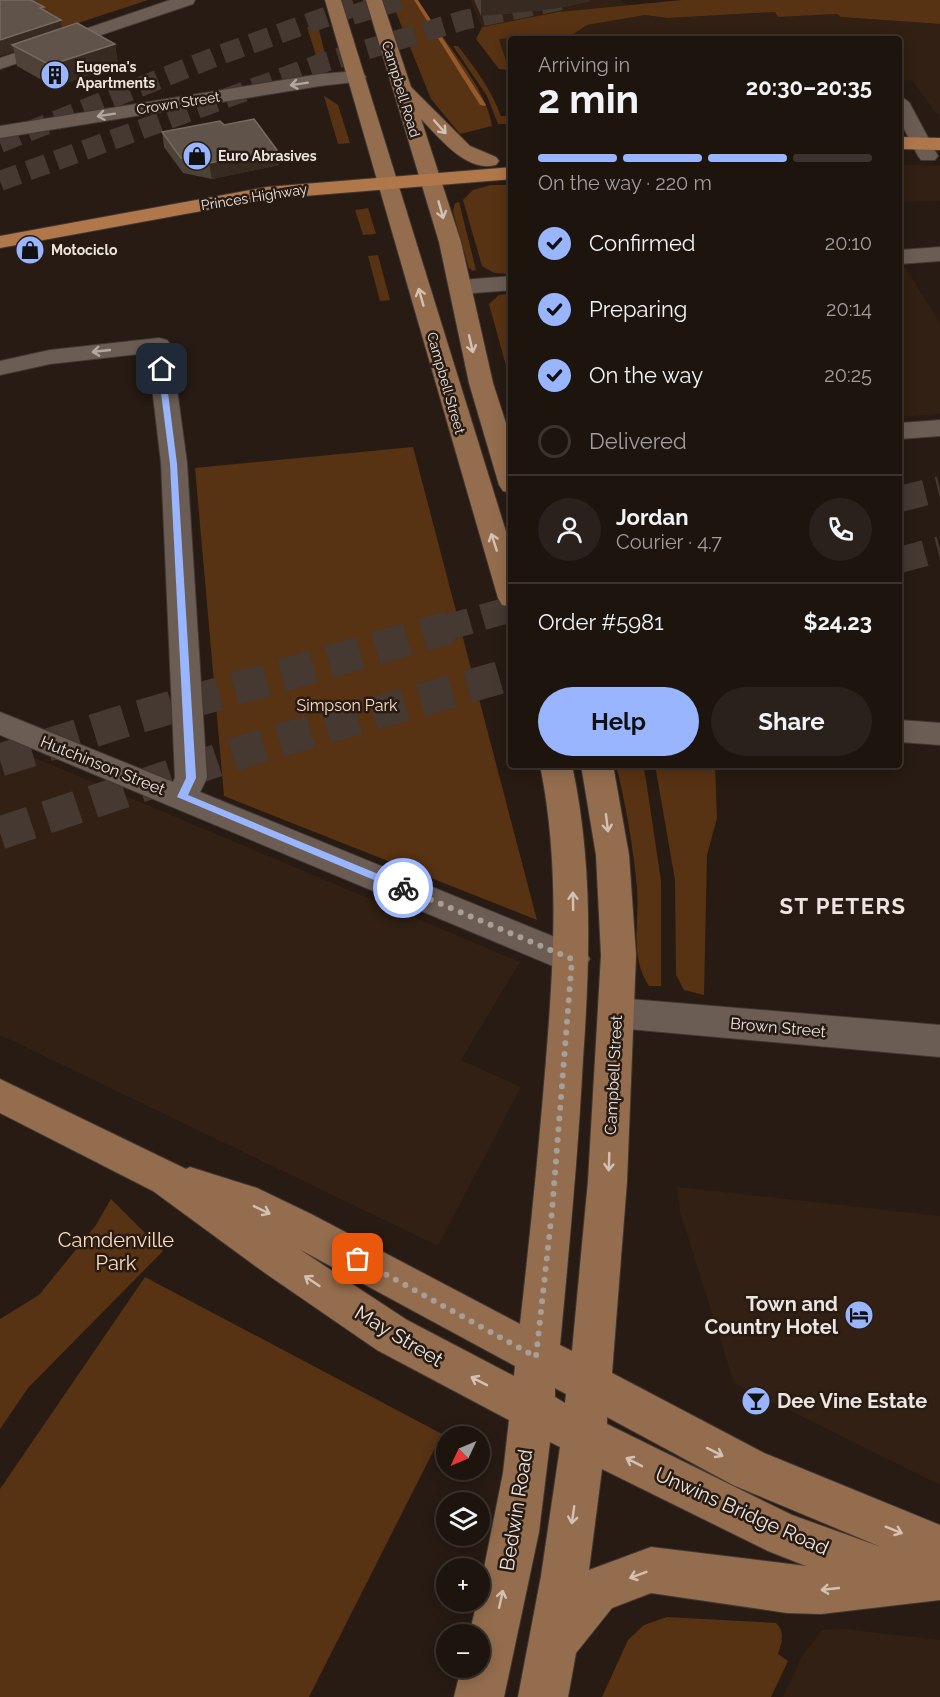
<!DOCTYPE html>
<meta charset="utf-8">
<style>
:root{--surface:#1d140e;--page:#2a211c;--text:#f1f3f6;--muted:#a09e9e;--line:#3b332e;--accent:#99b5fd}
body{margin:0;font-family:Raleway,sans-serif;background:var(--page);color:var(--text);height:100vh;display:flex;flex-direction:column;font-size:22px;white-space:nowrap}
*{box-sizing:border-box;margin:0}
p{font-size:20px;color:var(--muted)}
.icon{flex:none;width:33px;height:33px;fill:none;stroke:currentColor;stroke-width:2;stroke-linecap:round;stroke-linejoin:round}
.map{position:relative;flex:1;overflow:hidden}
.sheet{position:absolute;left:508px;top:36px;width:394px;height:732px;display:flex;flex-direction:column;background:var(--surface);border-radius:6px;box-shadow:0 3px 15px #0003,0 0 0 2px var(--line)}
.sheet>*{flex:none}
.needle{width:39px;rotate:226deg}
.tools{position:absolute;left:436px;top:1426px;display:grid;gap:12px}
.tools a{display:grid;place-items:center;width:54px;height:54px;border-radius:50%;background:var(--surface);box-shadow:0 3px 15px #0003,0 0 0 2px var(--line);font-size:30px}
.pin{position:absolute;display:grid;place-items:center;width:51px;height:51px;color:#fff;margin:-26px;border-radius:12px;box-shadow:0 3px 9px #0006}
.courier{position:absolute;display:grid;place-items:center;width:60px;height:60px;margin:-30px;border:4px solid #99b5fd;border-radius:50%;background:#fff;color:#222;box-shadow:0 2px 8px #0007}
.summary em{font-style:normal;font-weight:700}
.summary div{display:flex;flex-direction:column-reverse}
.summary{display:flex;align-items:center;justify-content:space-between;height:102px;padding:0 30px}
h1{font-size:39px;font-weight:700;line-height:45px}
.bar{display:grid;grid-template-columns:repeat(4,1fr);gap:9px 6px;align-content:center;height:72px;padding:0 30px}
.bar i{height:8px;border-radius:4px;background:var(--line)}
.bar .current{background:var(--accent)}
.bar p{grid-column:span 4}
.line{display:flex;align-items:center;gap:15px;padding:0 30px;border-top:2px solid var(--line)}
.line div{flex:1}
.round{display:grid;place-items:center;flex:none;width:63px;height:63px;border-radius:32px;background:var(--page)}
ol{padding:0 30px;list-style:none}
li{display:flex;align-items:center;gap:18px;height:66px}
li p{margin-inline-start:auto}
li .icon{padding:6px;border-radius:50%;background:var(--accent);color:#111;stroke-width:4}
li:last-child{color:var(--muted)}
li i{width:33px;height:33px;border:3px solid var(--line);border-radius:50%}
.button{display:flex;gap:12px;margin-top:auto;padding:12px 30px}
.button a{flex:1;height:69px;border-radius:36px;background:var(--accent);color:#111;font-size:24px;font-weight:700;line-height:69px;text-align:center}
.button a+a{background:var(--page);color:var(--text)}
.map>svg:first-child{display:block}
</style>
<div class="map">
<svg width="940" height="1697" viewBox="0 0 940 1697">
<rect width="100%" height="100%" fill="#271b13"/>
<!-- built -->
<g fill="#312013">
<path d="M470 0H621L628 5 558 12 482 27Z"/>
<path d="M775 12 778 17 837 14 841 17 940 24V119L912 80 900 81V39H512L511 76 498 39 572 35 587 25 645 15 668 18Z"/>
<path d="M900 165 940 166V201L900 202Z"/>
<path d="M900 264H903L940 323V414L900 417Z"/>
<path d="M0 743 520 962 461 1060 521 1087 438 1246 0 1035Z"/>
<path d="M677 1187 940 1216V1485L734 1383 680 1212Z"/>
<path d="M845 1629 940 1640V1697H783L801 1658 822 1630Z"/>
</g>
<!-- green -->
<g fill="#573213">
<path d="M0 0H148L0 49Z"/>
<path d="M391 0H418C439 38 486 84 492 126L460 134 431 99Z"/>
<path d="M940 0V24L841 17 837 14 778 17 775 12 668 18 645 15 587 25 572 35 499 39 509 70 499 69 476 39 482 27 558 12 682 0Z"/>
<path d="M318 26 325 54 323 58 317 59 307 27Z"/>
<path d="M453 46H458C475 68 491 89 501 116H507L509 124H498L487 96Z"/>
<path d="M324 96 338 105 350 143 338 144Z"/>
<path d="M491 185H511V274L494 273 482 266 463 200 473 190Z"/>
<path d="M459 202 476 270 473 271 469 268 453 212 455 203Z"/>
<path d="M368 208 376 234 363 235 355 210Z"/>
<path d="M378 255 390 300 380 301 368 256Z"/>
<path d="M511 293H512L511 384 489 304 499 295Z"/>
<path d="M413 447 537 920 224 796 195 468Z"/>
<path d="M616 765H643L646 780 661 881V986H649C629 956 640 922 637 888 633 846 626 805 616 765Z"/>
<path d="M655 765H715L717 818 707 855 704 995 684 990 676 975 675 880Z"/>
<path d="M111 1199 163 1251 28 1388 0 1429V1319L39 1295 96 1225Z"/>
<path d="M145 1277 442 1434 309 1697H0V1489Z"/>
<path d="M667 1617 776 1623C785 1632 782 1643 778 1654L788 1661 771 1697H602L628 1640 644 1625Z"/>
</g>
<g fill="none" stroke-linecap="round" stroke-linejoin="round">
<!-- stream -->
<path fill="#935a2d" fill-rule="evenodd" d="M414 0H418L486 105 485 106 480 105Z"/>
<!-- highway-tunnel-far2 -->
<g stroke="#453932" stroke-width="20" stroke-dasharray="20 10" stroke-linecap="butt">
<path d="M352 15 402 0"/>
<path d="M0 143 217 56 373 0"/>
<path d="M0 181 325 62 464 20 562 0"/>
</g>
<!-- highway-tunnel-far1 -->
<g stroke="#453932" stroke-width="26" stroke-dasharray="26 13" stroke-linecap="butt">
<path d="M900 499 940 489"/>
<path d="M900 560 940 549"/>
<path d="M445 628 512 609"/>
</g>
<!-- highway-tunnel -->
<g stroke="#453932" stroke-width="33" stroke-dasharray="33 16" stroke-linecap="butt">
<path d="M0 760 131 719 450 627"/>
<path d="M0 833 257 747 512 674"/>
</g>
<!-- minor casing -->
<g stroke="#413733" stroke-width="2">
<g id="minor">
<path d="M170 0H195L193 4 0 69V58Z"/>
<path d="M357 71 363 73 366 77 363 81 320 86 0 138V126L320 74Z"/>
<path d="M900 96 909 102 938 156 935 160H921L918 156 900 121Z"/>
<path d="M940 247V261L900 264V250Z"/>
<path d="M512 276V290L461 294 453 292 450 287 453 282 461 280Z"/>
<path d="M159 338 167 340 171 345 187 463 207 778 200 792 584 949 590 959 584 969 572 973 560 969 0 735V712L173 782 175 778 161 463 148 353 50 364 0 375V361L50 350Z"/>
<path d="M940 420V436L900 439V423Z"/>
<path d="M900 720 940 723V745L900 742Z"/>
<path d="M617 998 940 1025V1057L617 1028 604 1024 599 1013 604 1002Z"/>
</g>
</g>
<!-- major casing -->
<g stroke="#413733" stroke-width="2">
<g id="major">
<path d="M325 0H341L512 551V607L502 605 498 598Z"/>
<path d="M366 0H382L411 87 470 146 496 157 499 161 496 165C466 173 439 137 421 119L461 242 493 383 512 442V493L503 491 499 485 469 383 439 242Z"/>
<path d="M540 765H572C593 863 590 960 583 1059 578 1155 569 1250 560 1345L572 1351 588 1181 601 955 596 855 581 765H613L629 855 636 955 627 1181 612 1373 764 1453 940 1525V1600L821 1614 787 1613 651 1593 612 1608 576 1653 568 1697H518L541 1576 560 1447 550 1442 539 1532 504 1697H454L461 1668H480V1635H469L477 1602H480V1588L503 1473 509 1420 377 1350 265 1273 153 1191 0 1113V1079L186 1169 190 1167 257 1188 311 1214 520 1324C530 1236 539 1148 546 1060 554 961 560 863 540 765ZM299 1249 515 1366 514 1376 407 1320ZM555 1388 566 1394 565 1403 555 1397ZM607 1417 733 1485 881 1547 792 1515 607 1424ZM602 1469 768 1551 806 1566 651 1547 589 1570Z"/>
</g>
</g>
<!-- highway casing -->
<g stroke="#413733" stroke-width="2">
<g id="highway">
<path d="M900 137 940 138V150L900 149Z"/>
<path d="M512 167V179L267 199 0 248V236L267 187Z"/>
</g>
</g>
<!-- minor -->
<use href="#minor" fill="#6b5d53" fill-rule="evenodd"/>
<!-- major -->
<use href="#major" fill="#946d4e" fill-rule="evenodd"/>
<!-- highway -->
<use href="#highway" fill="#b0774b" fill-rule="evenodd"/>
</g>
<!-- wall -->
<g fill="#4e4138">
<path d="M474 0H590V1L554 9 481 16Z"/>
<path d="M44 7 45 11 61 20 62 28 115 44 118 65 54 87 17 66 14 51 0 56Z"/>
<path d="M224 125 277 150 279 165 212 179 183 173 164 147 162 132Z"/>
</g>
<!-- shaded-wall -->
<g fill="#372b21">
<path d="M481 0H590V1L554 9 481 16Z"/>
<path d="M61 20 63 34 12 45 14 51 0 56V40Z"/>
<path d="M115 44 118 65 54 87 50 65Z"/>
<path d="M277 150 279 165 212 179 209 163Z"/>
</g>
<!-- building -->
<g fill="#5f534a" stroke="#766a61" stroke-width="1.5">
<path d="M0 0H31L44 7 40 8 61 20 0 40Z"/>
<path d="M77 23 115 44 50 65 12 45Z"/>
<path d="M254 119 277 150 209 163 181 158 162 132 220 121 224 125Z"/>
</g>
<!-- one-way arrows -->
<defs><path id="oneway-shaft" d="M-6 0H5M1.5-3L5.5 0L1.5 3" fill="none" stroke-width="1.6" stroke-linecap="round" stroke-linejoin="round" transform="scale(1.5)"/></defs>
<g stroke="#b3a8a1">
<use href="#oneway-shaft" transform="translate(299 84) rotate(171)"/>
<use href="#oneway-shaft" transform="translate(106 115) rotate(171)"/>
<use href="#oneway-shaft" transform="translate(101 351) rotate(174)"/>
</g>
<g stroke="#d3c1b4">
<use href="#oneway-shaft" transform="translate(440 127) rotate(48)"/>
<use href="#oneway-shaft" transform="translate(441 210) rotate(74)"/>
<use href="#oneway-shaft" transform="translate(421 297) rotate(-106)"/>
<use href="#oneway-shaft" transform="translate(471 344) rotate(77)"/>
<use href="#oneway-shaft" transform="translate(494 542) rotate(-108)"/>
<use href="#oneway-shaft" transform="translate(607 823) rotate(83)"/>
<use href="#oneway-shaft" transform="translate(573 901) rotate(-91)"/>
<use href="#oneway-shaft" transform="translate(609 1162) rotate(92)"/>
<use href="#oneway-shaft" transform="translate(262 1210) rotate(26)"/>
<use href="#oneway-shaft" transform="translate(312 1281) rotate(-146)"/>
<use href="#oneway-shaft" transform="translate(479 1381) rotate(-153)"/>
<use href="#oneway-shaft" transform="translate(715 1452) rotate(27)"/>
<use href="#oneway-shaft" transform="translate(634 1462) rotate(-153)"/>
<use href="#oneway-shaft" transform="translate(573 1515) rotate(98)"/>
<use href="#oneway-shaft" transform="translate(894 1530) rotate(22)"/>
<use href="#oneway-shaft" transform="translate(638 1575) rotate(159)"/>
<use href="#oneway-shaft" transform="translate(830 1589) rotate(174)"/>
<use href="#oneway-shaft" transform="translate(501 1599) rotate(-78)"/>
</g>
<!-- route -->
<path fill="#99b5fd" d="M162 367 165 369 177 464 196 778 188 795 407 886V891H400L177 797 186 778 170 464 158 369Z"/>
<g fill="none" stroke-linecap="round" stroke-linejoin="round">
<!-- done -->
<path stroke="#a89e98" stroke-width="6" stroke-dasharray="0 10.8" d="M358 1259 536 1357 552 1211 572 959 403 888"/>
</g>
<!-- icons -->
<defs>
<g id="building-disc" transform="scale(1.5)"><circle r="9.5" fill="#99b5fd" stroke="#271b13"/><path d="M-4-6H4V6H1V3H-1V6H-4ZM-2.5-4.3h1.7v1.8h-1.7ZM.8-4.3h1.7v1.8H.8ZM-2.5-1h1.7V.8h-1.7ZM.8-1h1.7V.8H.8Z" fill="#111"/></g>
<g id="shop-disc" transform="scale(1.5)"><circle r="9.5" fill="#99b5fd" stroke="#271b13"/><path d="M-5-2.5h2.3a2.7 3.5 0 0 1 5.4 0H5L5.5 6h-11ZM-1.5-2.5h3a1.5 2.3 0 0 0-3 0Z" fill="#111"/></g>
<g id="hotel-disc" transform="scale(1.5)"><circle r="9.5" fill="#99b5fd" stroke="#271b13"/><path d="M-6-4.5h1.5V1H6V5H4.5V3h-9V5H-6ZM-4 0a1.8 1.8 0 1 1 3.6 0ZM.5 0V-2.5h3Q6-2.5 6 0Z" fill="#111"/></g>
<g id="bar-disc" transform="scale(1.5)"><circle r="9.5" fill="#99b5fd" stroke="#271b13"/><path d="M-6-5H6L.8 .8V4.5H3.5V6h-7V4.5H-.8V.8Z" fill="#111"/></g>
</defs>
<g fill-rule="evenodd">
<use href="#building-disc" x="55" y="75"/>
<use href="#shop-disc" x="197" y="156"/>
<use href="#shop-disc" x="30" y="250"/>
<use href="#hotel-disc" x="859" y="1315"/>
<use href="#bar-disc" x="756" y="1401"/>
</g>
<g text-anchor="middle" stroke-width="5" stroke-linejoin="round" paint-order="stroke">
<!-- far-poi labels -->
<g font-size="14" font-weight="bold" fill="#eee5e0" stroke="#271b13" text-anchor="start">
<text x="76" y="72">Eugena's<tspan x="76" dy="16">Apartments</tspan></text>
<text x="218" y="161">Euro Abrasives</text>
<text x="51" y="255">Motociclo</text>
</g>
<!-- far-street labels -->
<g font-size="14" fill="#eee5e0" stroke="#271b13">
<text transform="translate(401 89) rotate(73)" y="5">Campbell Road</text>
<text transform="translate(178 103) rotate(-9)" y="5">Crown Street</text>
<text transform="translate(254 197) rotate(-9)" y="5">Princes Highway</text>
<text transform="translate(446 383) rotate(74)" y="5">Campbell Street</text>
</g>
<!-- park labels -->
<g font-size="16" fill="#fedcc3" stroke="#271b13">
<text x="347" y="711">Simpson Park</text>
</g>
<!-- street labels -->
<g font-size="16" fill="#eee5e0" stroke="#271b13">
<text transform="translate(103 765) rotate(22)" y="6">Hutchinson Street</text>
<text transform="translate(778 1027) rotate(5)" y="6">Brown Street</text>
<text transform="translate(613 1075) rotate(-87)" y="6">Campbell Street</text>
</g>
<!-- near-park labels -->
<g font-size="20" fill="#fedcc3" stroke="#271b13">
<text x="116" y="1247">Camdenville<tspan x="116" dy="23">Park</tspan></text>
</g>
<!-- near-poi labels -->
<g font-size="20" font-weight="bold" fill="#eee5e0" stroke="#271b13" text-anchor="end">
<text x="838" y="1311">Town and<tspan x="838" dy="23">Country Hotel</tspan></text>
<text x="777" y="1408" text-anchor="start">Dee Vine Estate</text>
</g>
<!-- near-street labels -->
<g font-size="20" fill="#eee5e0" stroke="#271b13">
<text transform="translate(399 1336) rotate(31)" y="7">May Street</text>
<text transform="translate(516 1510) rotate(-81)" y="7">Bedwin Road</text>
<text transform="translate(742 1511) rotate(24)" y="7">Unwins Bridge Road</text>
</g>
<!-- district labels -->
<g font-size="22" font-weight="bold" letter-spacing="1.5" fill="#eee5e0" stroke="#271b13">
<text x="843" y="914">ST PETERS</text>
</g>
</g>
</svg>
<div class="tools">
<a><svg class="needle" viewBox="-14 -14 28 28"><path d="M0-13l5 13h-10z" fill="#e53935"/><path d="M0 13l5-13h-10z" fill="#a09e9e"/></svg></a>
<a><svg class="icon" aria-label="layers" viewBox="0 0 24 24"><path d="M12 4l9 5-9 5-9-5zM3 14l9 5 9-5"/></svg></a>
<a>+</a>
<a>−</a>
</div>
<div class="pin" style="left:358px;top:1259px;background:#ea580c"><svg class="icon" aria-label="bag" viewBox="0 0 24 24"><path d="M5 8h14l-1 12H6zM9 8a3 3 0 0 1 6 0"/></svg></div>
<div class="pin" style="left:162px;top:369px;background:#1f2937"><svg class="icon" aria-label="home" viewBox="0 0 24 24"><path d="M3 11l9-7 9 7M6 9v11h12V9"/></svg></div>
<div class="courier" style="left:403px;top:888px"><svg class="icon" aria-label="bike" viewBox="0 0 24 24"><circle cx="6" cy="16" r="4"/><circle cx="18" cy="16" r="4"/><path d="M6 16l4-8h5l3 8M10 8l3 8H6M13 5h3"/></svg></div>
<section class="sheet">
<div class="summary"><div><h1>2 min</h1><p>Arriving in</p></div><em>20:30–20:35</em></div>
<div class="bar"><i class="current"></i><i class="current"></i><i class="current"></i><i></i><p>On the way · 220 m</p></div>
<ol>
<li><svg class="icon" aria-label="check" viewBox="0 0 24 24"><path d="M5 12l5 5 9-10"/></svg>Confirmed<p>20:10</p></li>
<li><svg class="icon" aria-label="check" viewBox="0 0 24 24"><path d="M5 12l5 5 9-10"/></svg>Preparing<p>20:14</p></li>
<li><svg class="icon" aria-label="check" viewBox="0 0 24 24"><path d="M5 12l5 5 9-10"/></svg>On the way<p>20:25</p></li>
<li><i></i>Delivered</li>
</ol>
<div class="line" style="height:108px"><a class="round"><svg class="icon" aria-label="person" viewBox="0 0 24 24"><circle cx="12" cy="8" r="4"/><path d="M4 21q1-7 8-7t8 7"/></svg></a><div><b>Jordan</b><p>Courier · 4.7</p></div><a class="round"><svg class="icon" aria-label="phone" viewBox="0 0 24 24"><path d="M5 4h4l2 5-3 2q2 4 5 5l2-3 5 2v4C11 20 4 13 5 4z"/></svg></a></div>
<div class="line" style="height:78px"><div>Order #5981</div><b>$24.23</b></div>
<div class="button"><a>Help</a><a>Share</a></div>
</section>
</div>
